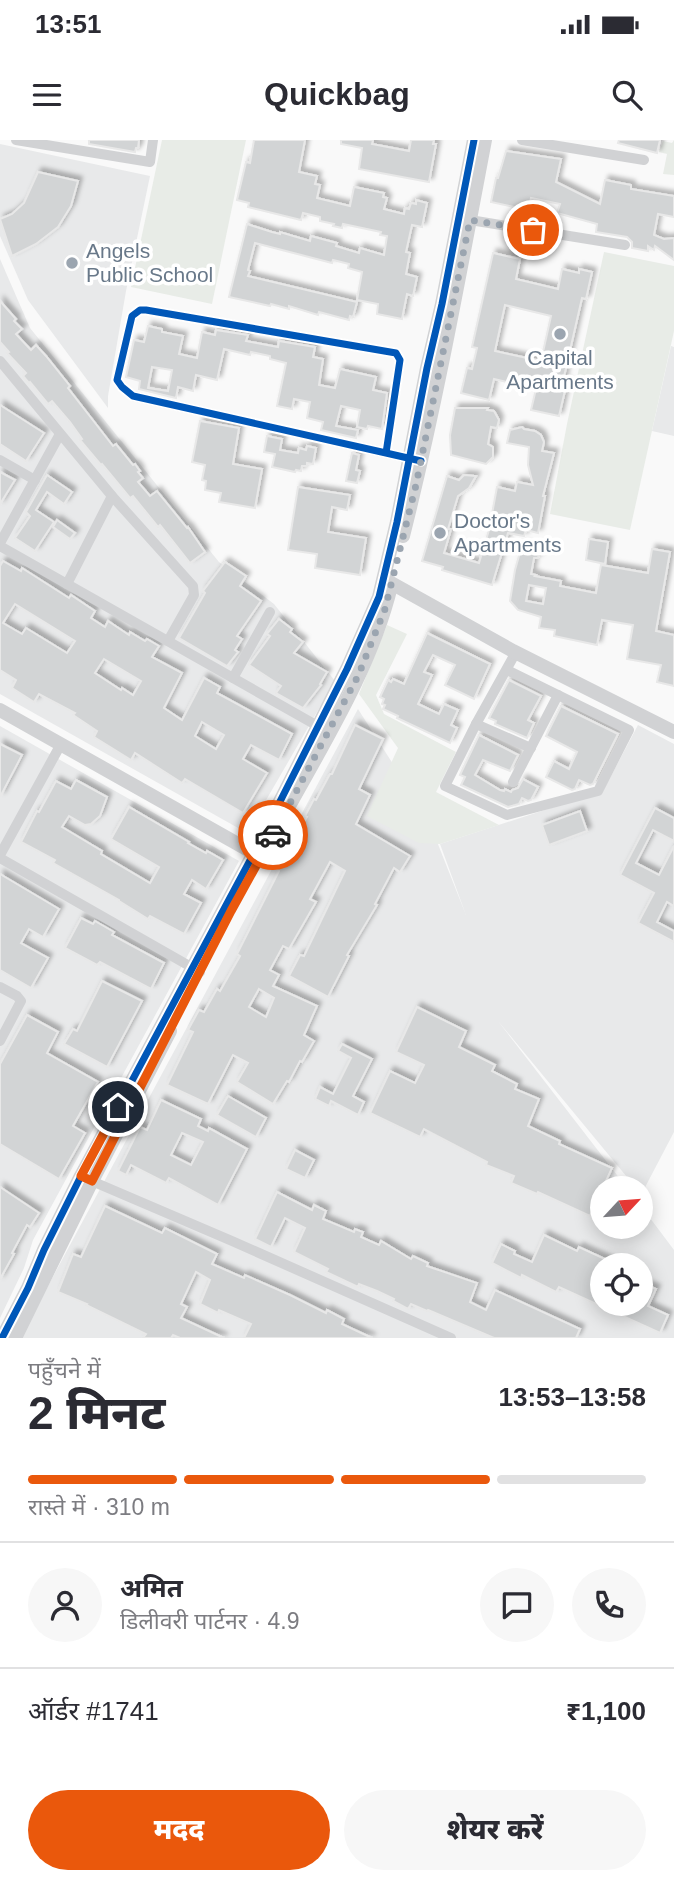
<!DOCTYPE html>
<html lang="hi">
<meta charset="utf-8">
<style>
:root{--surface:#fff;--page:#f7f7f7;--text:#2b2b33;--muted:#7c7c81;--line:#e1e1e2;--accent:#ea580c}
body{margin:0;font-family:Arial,"Noto Sans Devanagari",sans-serif;background:var(--page);color:var(--text);height:100vh;display:flex;flex-direction:column;font-size:26px;white-space:nowrap}
*{box-sizing:border-box;margin:0}
p{font-size:23px;color:var(--muted)}
.icon{flex:none;width:38px;height:38px;fill:none;stroke:currentColor;stroke-width:2;stroke-linecap:round;stroke-linejoin:round}
.map{position:relative;height:1198px;overflow:hidden}
.panel{display:flex;flex-direction:column;background:var(--surface);flex:1}
.panel>*{flex:none}
.needle{width:46px;rotate:64deg}
.fabs{position:absolute;left:590px;top:1036px;display:grid;gap:14px}
.fabs a{display:grid;place-items:center;width:63px;height:63px;border-radius:50%;background:var(--surface);box-shadow:0 4px 18px #0003;font-size:35px}
.pin{position:absolute;display:grid;place-items:center;width:60px;height:60px;color:#fff;margin:-30px;border:4px solid #fff;border-radius:50%;box-shadow:0 2px 7px #0007}
.courier{position:absolute;display:grid;place-items:center;width:70px;height:70px;margin:-35px;border:5px solid #ea580c;border-radius:50%;background:#fff;color:#222;box-shadow:0 2px 9px #0007}
.overview em{font-style:normal;font-weight:800}
.overview div{display:flex;flex-direction:column-reverse}
.overview{display:flex;align-items:center;justify-content:space-between;height:119px;padding:0 28px}
h1{font-size:46px;font-weight:800;line-height:52px}
.bar{display:grid;grid-template-columns:repeat(4,1fr);gap:10px 7px;align-content:center;height:84px;padding:0 28px}
.bar i{height:9px;border-radius:5px;background:var(--line)}
.bar .selected{background:var(--accent)}
.bar p{grid-column:span 4}
.line{display:flex;align-items:center;gap:18px;padding:0 28px;border-top:2px solid var(--line)}
.line div{flex:1}
.round{display:grid;place-items:center;flex:none;width:74px;height:74px;border-radius:37px;background:var(--page)}
.cta{display:flex;gap:14px;margin-top:auto;padding:14px 28px}
.cta a{flex:1;height:80px;border-radius:42px;background:var(--accent);color:#fff;font-size:28px;font-weight:800;line-height:80px;text-align:center}
.cta a+a{background:var(--page);color:var(--text)}
.status{display:flex;justify-content:space-between;align-items:center;height:49px;padding:0 35px;background:var(--surface);direction:ltr}
.status svg{height:19px;fill:currentColor}
header{display:flex;justify-content:space-between;align-items:center;height:91px;padding:0 28px;background:var(--surface);font-size:32px;font-weight:800}
.map>svg:first-child{display:block}
</style>
<div class="status"><b>13:51</b><svg viewBox="0 0 49 12"><path d="M0 12V9h3v3zM5 12V6h3v6zM10 12V3h3v9zM15 12V0h3v12zM26 1h20v11H26zM47 4h2v5h-2z"/></svg></div>
<header><svg class="icon" aria-label="menu" viewBox="0 0 24 24"><path d="M4 6h16M4 12h16M4 18h16"/></svg>Quickbag<svg class="icon" aria-label="search" viewBox="0 0 24 24"><circle cx="10" cy="10" r="6"/><path d="M15 15l6 6"/></svg></header>
<div class="map">
<svg width="674" height="1198" viewBox="0 0 674 1198">
<defs>
<filter id="shadow"><feDropShadow dx="4" dy="-4" stdDeviation="2" flood-color="#0004"/></filter>
</defs>
<rect width="100%" height="100%" fill="#f9f9f9"/>
<!-- built -->
<g fill="#e8e9ea" fill-rule="evenodd">
<path d="M0 4 150 36 126 151 108 256V268L28 160 0 96Z"/>
<path d="M0 119 30 188 219 422 274 464 335 541 247 693 0 554Z"/>
<path d="M671 206 674 207V296L652 291Z"/>
<path d="M358 569 428 679 466 775 440 704 603 651 638 585 674 604V992L641 1055 640 1048H636L498 881 627 1048H602V1087H640L641 1066 674 1110V1198H20ZM602 1125H640V1164H602Z"/>
<path d="M0 586 239 721 33 1100 24 1128 0 1178Z"/>
</g>
<!-- green -->
<g fill="#e8ece7">
<path d="M162 0H246L212 164 131 147Z"/>
<path d="M674 0V35L663 34 667 14 659 12 663 1 672 3Z"/>
<path d="M604 112 674 126V191L630 390 550 374 567 284Z"/>
<path d="M387 485 407 494 376 555 384 574 456 612 436 652 499 685 440 704 419 703 367 676 398 608 359 554Z"/>
</g>
<!-- building -->
<g fill="#d2d4d5" stroke="#e8e8e8" stroke-width="2" fill-rule="evenodd" filter="url(#shadow)">
<path d="M89 0H139L138 8H136L135 12 89 4Z"/>
<path d="M254 0H305L299 32 317 36 315 44 320 45 317 58 350 66 354 47 384 53 383 57 387 58 384 69 404 74 405 68 409 69 411 63 416 64V60L427 63 422 87 412 85 406 112 410 113 406 134 417 137 413 156 407 154 402 179 377 174 378 164 357 160 362 132 348 128 349 124 333 120 332 123 255 103 248 130 250 131 248 136 357 162 353 177 350 176 349 180 319 172 318 175 289 166V169L271 164 270 166 229 157 247 84 272 92 280 94V92L310 101 311 96 337 103 336 106 359 113 360 108 384 115 387 96 380 95 381 92 343 84 342 88 333 86 334 84 320 81V77L303 73 301 80 248 67 249 63 237 60 246 22 250 23Z"/>
<path d="M341 0H373L372 4 409 11 411 0H434L433 4H436L429 42 359 29 362 8 341 4Z"/>
<path d="M619 0H660L657 13 618 3Z"/>
<path d="M506 11 561 19 556 42 600 64 605 40 631 45V49L674 56V77L658 74 654 95 664 99 674 98V120L655 106 654 110 648 106V111L632 108V102L627 97 596 92 597 84 557 73 560 64 531 58 528 70 491 62 496 38H498Z"/>
<path d="M38 32 78 41 71 66 58 87 36 104 12 116 0 79 12 74 24 63Z"/>
<path d="M493 113 520 119 516 139 558 149 562 129 579 133V129L592 132 586 159 582 158 563 241 567 242 559 276 531 270 536 249 494 239 489 260 461 253 467 228 472 229 477 208 472 207ZM505 165 551 176 541 221 495 211Z"/>
<path d="M0 161 16 179 14 181 22 189 16 194 31 210 36 205 46 216 70 246 68 248 113 306 116 304 133 325 135 324 140 331 138 332 143 338 138 342 150 356 157 351 187 388 188 387 205 412 190 423 160 385 158 387 133 356 130 358 102 324 101 325 80 300 82 299 70 282 52 261 48 264 30 242 29 243 23 236 26 233 7 213 9 212 0 202Z"/>
<path d="M148 186 162 189V192L183 196 179 214 197 218 202 192 215 195 216 190 248 195 246 201 278 207 279 201 315 207 313 217 323 219 319 245 335 248 340 229 376 237 373 250 387 253 382 289 368 286 367 289 357 287 360 270 341 266 336 286 358 290 356 298 321 290 323 282 307 278 310 262 294 259 292 269 277 266 286 223 270 219V216L251 212 250 215 224 209 217 240 196 235 193 251 178 247 176 258 139 249 140 241 126 237 134 200 144 202ZM152 227 172 230 168 251 148 248Z"/>
<path d="M0 265 44 293 26 321 0 304Z"/>
<path d="M455 268H488L487 270 494 271 499 280 497 288 491 287 488 304 493 307V317L486 324 451 315 450 295Z"/>
<path d="M200 281 239 288 233 324 262 329 255 368 219 362 221 353 205 350 206 341 202 340 205 325 192 322Z"/>
<path d="M522 287 524 289 535 291 541 295 544 302 542 311 554 313 543 356H545L538 393 526 390 524 396 508 393 492 445 442 430 443 427 422 421 447 336 459 340 464 335 476 336 469 348 458 356 448 389H451L444 413 479 423 489 390 497 347 515 351 517 342 533 345 528 325 529 307 507 303 510 290Z"/>
<path d="M267 296 282 299 280 310 298 313 299 308 306 310 307 306 316 308 313 324 307 323V326H302L301 331 296 330 295 332 272 327 275 314 264 312Z"/>
<path d="M352 313 359 315 356 330 360 331 357 343 346 341Z"/>
<path d="M0 332 15 340 0 364Z"/>
<path d="M47 335 72 352 64 364 47 352 36 370 54 382 35 411 15 398 30 376 26 372Z"/>
<path d="M298 347 350 355 347 370 332 367 328 392 366 398 360 435 315 428 317 414 288 410Z"/>
<path d="M57 380 75 393 70 399 53 387Z"/>
<path d="M589 399 608 402 605 424 586 420Z"/>
<path d="M522 405 540 410 538 418H534L531 434 536 435 535 436 561 441 560 446 596 453 601 425 648 433 652 409 670 412 656 491 674 495V546L657 542 661 525 627 519 633 485 602 480 597 505 554 496 555 490 539 488 541 477 518 470 510 461 515 430ZM529 445 546 448 543 464 526 461Z"/>
<path d="M3 421 21 431 22 428 69 458 71 455 95 471 91 478 105 487 108 481 129 495 130 492 145 501 147 499 159 506 152 517 182 533 164 568 182 580 204 538 220 547 217 553 292 594 279 620 251 605 243 619 267 633 243 673 185 639 182 643 135 613 131 620 94 597 97 591 73 575 75 573 39 554 34 562 12 548 16 540 0 530V426ZM15 464 75 501 67 513 26 488 22 494 3 483ZM104 519 141 541 133 555 122 548 121 550 95 533ZM202 582 224 595 216 609 195 596Z"/>
<path d="M225 422 246 436 240 446 261 461 237 496 242 499 235 510 238 512 227 526 179 498 205 453 203 451Z"/>
<path d="M279 479 292 489 290 492 303 502 294 513 327 532 320 544 321 545 303 568 276 553 281 546 249 525 270 496 267 494Z"/>
<path d="M427 493 490 524 474 559 445 545 455 525 433 515 424 532 432 535 418 564 439 574 444 564 458 570 451 585 457 588 450 603 397 578 398 576 383 569 385 565 382 564 384 559 380 557 388 540 391 542 393 539 404 544Z"/>
<path d="M509 540 541 556 528 580 534 583 527 598 495 584 496 581 489 578Z"/>
<path d="M561 566 618 594 593 644 590 645 579 640 575 649 572 650 546 637 554 621 569 629 577 612 546 596Z"/>
<path d="M355 585 383 599 359 649 370 655 356 684 410 716 400 732 394 728 375 764 377 765 347 815 349 816 328 857 289 836 300 815 304 816 345 731 330 722 310 759 316 762 289 809 283 806 270 830 279 835 273 846 317 866 304 895 314 901 302 922 300 921 289 942 287 941 273 964 237 942 248 923 233 915 208 964 167 945 193 892 188 890 199 870 204 872 217 849 220 851 240 816 237 814 279 731 275 729 285 710 287 711 307 677 305 676 314 659 316 660 330 634H332ZM259 849 274 858 266 877 249 867Z"/>
<path d="M479 595 518 615 510 631 483 620 475 635 500 650 504 651 505 649 511 652 512 650 518 648 523 639 538 647 531 660 528 661 522 658 519 664 508 667 461 645 465 637 460 635Z"/>
<path d="M0 604 22 615 0 657Z"/>
<path d="M76 640 107 657 100 676 91 684 85 685 69 676 62 687 102 711 101 714 150 743 159 727 111 699 129 667 189 702 188 703 206 713 207 711 223 720 206 749 192 740 184 754 201 763 184 794 150 776 148 779 119 761V760L53 723 55 720 21 702 37 671 39 672 56 641 71 649Z"/>
<path d="M655 668 674 678V701L653 690 636 723 659 735 674 706V766L667 762 657 782 674 791V802L638 783 654 753 620 735Z"/>
<path d="M580 671 587 691 549 705 542 685Z"/>
<path d="M0 734 59 769 43 797 29 789 21 803 48 818 31 848 0 830Z"/>
<path d="M81 778 93 784 95 781 114 792 112 795 164 823 151 849 100 822 97 825 65 808Z"/>
<path d="M102 841 142 861 107 927 64 904 73 889 77 891Z"/>
<path d="M417 867 466 891 459 907 495 925 492 931 517 944 515 949 539 959 528 986 560 1001 559 1004 612 1028 590 1076 538 1052 537 1054 511 1043 514 1036 486 1025 487 1022 424 989 420 997 370 973 390 931 415 943 424 925 396 912Z"/>
<path d="M27 875 58 892 47 913 98 942 73 986 85 993 59 1039 0 1004V924Z"/>
<path d="M342 904 372 919 353 956 364 962 358 975 331 961 329 966 315 959 320 947 333 954 351 918 338 911Z"/>
<path d="M228 956 266 978 256 997 217 975Z"/>
<path d="M161 960 201 979 198 986 208 991 209 988 247 1009 218 1065 169 1038 166 1043 131 1025 126 1035 118 1031 140 987 147 990ZM182 993 203 1002 191 1025 171 1015Z"/>
<path d="M295 1010 314 1020 305 1038 286 1029Z"/>
<path d="M0 1047 39 1073 30 1087 27 1085 12 1113 14 1114 0 1139Z"/>
<path d="M277 1052 312 1070 314 1065 326 1071 323 1079 354 1092 355 1089 363 1092 361 1097 379 1105 381 1101 411 1119 413 1116 428 1123 427 1126 477 1143 470 1162 486 1170 495 1150 580 1189 576 1198H494L428 1170 427 1171 411 1164 408 1169 393 1161 394 1159 377 1151 359 1144 358 1147 326 1132 328 1129 294 1112 305 1088 285 1078 271 1107 255 1099Z"/>
<path d="M105 1066 162 1093 165 1088 217 1114 212 1124 244 1138 245 1135 290 1155 326 1173 327 1170 344 1179 342 1184 372 1198H244L251 1184 219 1170 218 1173 200 1164 210 1140 196 1132 181 1164 187 1167 181 1178 224 1198H180L173 1195 171 1198H143L146 1194 86 1165 87 1164 58 1152 73 1114 81 1117Z"/>
<path d="M544 1095 577 1111 579 1107 618 1125H602V1164H640V1142L656 1149 648 1166 668 1175 660 1193 559 1147 556 1152 522 1135 521 1138 492 1123 501 1104 515 1111 514 1114 532 1122Z"/>
</g>
<g fill="none" stroke-linecap="round" stroke-linejoin="round">
<!-- minor -->
<g stroke="#d1d2d4" stroke-width="10">
<path d="M16 0 150 22 153 0"/>
<path d="M522 0 644 20"/>
<path d="M470 80 625 105"/>
<path d="M0 221 112 356 193 446 194 455 168 501"/>
<path d="M386 313 400 220 396 213 146 170H140L132 176 117 240 122 247 133 256 386 313 416 320"/>
<path d="M0 320 35 340"/>
<path d="M0 403 60 294"/>
<path d="M0 406 323 589"/>
<path d="M67 444 112 356"/>
<path d="M507 530 629 590 598 651 507 675 445 646 476 584 516 512"/>
<path d="M233 538 270 472"/>
<path d="M476 584 531 608"/>
<path d="M513 642 558 555"/>
<path d="M0 715 61 604"/>
<path d="M0 718 200 832"/>
<path d="M0 847 17 856 21 861 0 901"/>
<path d="M87 1039 232 1101 451 1198"/>
</g>
<!-- tertiary -->
<g stroke="#d1d2d4" stroke-width="14">
<path d="M403 396C436 265 460 132 485 0"/>
<path d="M384 439 513 511 674 592"/>
<path d="M0 570 259 716"/>
<path d="M284 675C324 602 371 528 391 446"/>
<path d="M2 1198 28 1148 44 1110 81 1036 254 713 347 529 379 457 397 382 427 228 442 164 474 0"/>
<path d="M15 1198 92 1041 170 891"/>
</g>
<!-- cycleway casing -->
<g stroke="#fff" stroke-width="11">
<g id="cycleway">
<path d="M386 313 400 220 396 213 146 170H140L132 176 117 240 122 247 133 256 386 313 421 321"/>
<path d="M2 1198 28 1148 44 1110 81 1036 254 713 347 529 379 457 397 382 427 228 442 164 474 0"/>
</g>
</g>
<!-- cycleway -->
<use href="#cycleway" stroke="#0057b8" stroke-width="7"/>
</g>
<g fill="none" stroke-linecap="round" stroke-linejoin="round">
<!-- done -->
<path stroke="#9ba5b0" stroke-width="7" stroke-dasharray="0 12.6" d="M273 695 358 536 385 469 416 345 470 80 533 90"/>
<!-- route -->
<path stroke="#ea580c" stroke-width="9" d="M118 967 81 1036 92 1041 231 771 273 695"/>
</g>
<!-- markers -->
<g fill="#9ba5b0" stroke="#fff" stroke-width="2.5">
<circle cx="72" cy="123" r="7"/>
<circle cx="560" cy="194" r="7"/>
<circle cx="440" cy="393" r="7"/>
</g>
<g text-anchor="middle" stroke-width="7" stroke-linejoin="round" paint-order="stroke">
<!-- poi labels -->
<g font-size="21" fill="#687889" stroke="#fff" text-anchor="start">
<text x="86" y="118">Angels<tspan x="86" dy="24">Public School</tspan></text>
<text x="560" y="225" text-anchor="middle">Capital<tspan x="560" dy="24">Apartments</tspan></text>
<text x="454" y="388">Doctor's<tspan x="454" dy="24">Apartments</tspan></text>
</g>
</g>
</svg>
<div class="fabs">
<a><svg class="needle" viewBox="-14 -14 28 28"><path d="M0-13l5 13h-10z" fill="#e53935"/><path d="M0 13l5-13h-10z" fill="#7c7c81"/></svg></a>
<a><svg class="icon" aria-label="locate" viewBox="0 0 24 24"><circle cx="12" cy="12" r="6"/><path d="M12 2v4M12 18v4M2 12h4M18 12h4"/></svg></a>
</div>
<div class="pin" style="left:533px;top:90px;background:#ea580c"><svg class="icon" aria-label="bag" viewBox="0 0 24 24"><path d="M5 8h14l-1 12H6zM9 8a3 3 0 0 1 6 0"/></svg></div>
<div class="pin" style="left:118px;top:967px;background:#1f2937"><svg class="icon" aria-label="home" viewBox="0 0 24 24"><path d="M3 11l9-7 9 7M6 9v11h12V9"/></svg></div>
<div class="courier" style="left:273px;top:695px"><svg class="icon" aria-label="car" viewBox="0 0 24 24"><path d="M5 17H2v-5l4-1 3-4h7l3 4 3 1v5h-3M9 17h6M6 11h13"/><circle cx="7" cy="17" r="2"/><circle cx="17" cy="17" r="2"/></svg></div>
</div>
<section class="panel">
<div class="overview"><div><h1>2 मिनट</h1><p>पहुँचने में</p></div><em>13:53–13:58</em></div>
<div class="bar"><i class="selected"></i><i class="selected"></i><i class="selected"></i><i></i><p>रास्ते में · 310 m</p></div>
<div class="line" style="height:126px"><a class="round"><svg class="icon" aria-label="person" viewBox="0 0 24 24"><circle cx="12" cy="8" r="4"/><path d="M4 21q1-7 8-7t8 7"/></svg></a><div><b>अमित</b><p>डिलीवरी पार्टनर · 4.9</p></div><a class="round"><svg class="icon" aria-label="chat" viewBox="0 0 24 24"><path d="M4 5h16v11H9l-5 4z"/></svg></a><a class="round"><svg class="icon" aria-label="phone" viewBox="0 0 24 24"><path d="M5 4h4l2 5-3 2q2 4 5 5l2-3 5 2v4C11 20 4 13 5 4z"/></svg></a></div>
<div class="line" style="height:91px"><div>ऑर्डर #1741</div><b>₹1,100</b></div>
<div class="cta"><a>मदद</a><a>शेयर करें</a></div>
</section>
